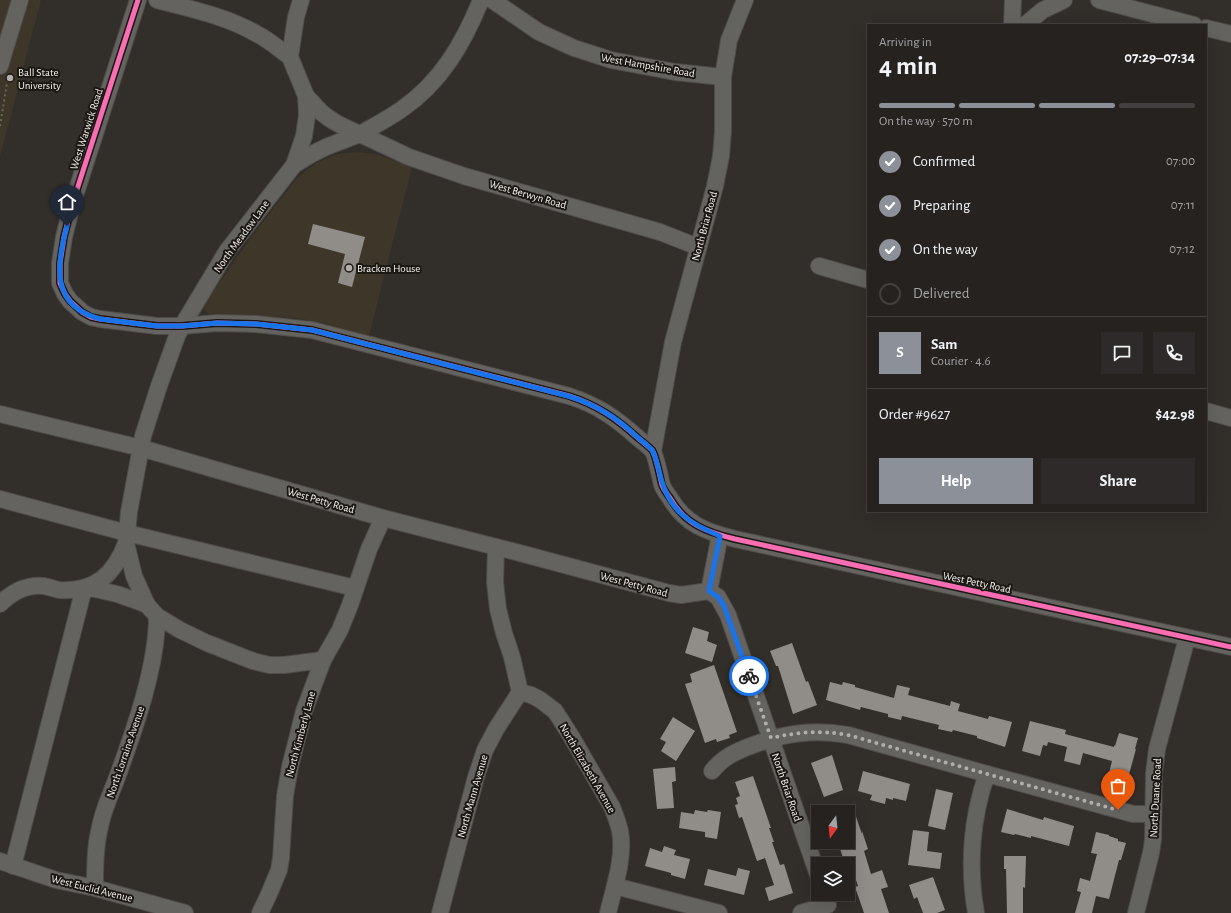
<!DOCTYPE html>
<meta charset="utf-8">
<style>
:root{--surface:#262220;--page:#2e2a29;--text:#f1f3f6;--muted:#a4a4a5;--line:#423f3e;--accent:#8c9099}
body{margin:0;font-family:"Alegreya Sans",sans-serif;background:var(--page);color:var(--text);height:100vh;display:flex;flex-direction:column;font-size:15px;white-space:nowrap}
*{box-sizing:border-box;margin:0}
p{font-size:13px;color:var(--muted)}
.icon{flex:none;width:22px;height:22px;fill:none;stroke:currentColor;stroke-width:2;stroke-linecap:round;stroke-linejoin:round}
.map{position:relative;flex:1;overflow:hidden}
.drawer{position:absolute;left:867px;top:24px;width:340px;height:488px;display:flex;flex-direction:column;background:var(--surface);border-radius:0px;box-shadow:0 4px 16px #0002,0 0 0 1px var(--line)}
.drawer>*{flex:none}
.needle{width:26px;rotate:195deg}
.buttons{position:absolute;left:811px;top:805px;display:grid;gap:8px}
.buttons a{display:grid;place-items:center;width:44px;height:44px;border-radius:0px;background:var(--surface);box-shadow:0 4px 16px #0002,0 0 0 1px var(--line);font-size:20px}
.pin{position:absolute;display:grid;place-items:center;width:34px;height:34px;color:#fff;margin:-41px -17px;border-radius:50% 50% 50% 0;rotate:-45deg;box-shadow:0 0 4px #0007}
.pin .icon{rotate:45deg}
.courier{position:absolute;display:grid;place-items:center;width:40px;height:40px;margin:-20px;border:3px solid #1a73e8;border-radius:50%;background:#fff;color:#222;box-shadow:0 1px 5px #0007}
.summary em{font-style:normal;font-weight:600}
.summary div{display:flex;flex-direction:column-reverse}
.summary{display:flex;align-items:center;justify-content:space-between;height:68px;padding:0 12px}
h1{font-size:26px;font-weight:600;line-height:30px}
.bar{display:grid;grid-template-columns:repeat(4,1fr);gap:6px 4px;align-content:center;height:48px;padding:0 12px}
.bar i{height:5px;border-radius:3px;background:var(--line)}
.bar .selected{background:var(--accent)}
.bar p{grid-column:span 4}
.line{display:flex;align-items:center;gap:10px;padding:0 12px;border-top:1px solid var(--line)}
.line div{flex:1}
.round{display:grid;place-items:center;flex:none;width:42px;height:42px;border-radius:0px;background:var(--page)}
ol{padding:0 12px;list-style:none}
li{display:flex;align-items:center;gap:12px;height:44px}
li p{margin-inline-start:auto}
li .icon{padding:4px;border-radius:50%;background:var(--accent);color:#fff;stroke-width:4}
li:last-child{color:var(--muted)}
li i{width:22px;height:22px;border:2px solid var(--line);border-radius:50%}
.primary-button{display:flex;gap:8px;margin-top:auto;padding:8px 12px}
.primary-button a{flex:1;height:46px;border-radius:0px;background:var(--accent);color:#fff;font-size:16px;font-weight:600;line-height:46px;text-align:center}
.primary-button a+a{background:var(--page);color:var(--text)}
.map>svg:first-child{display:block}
</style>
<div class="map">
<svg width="1231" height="913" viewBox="0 0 1231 913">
<rect width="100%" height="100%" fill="#322e2a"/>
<!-- built -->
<g fill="#3e3628">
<path d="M0 0H41L0 157Z"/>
<path d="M358 152 376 154 412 167 369 336 323 323 296 318 209 314 205 311 204 305 252 236 296 179 316 163 337 154Z"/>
</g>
<!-- building -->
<g fill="#908d89">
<path d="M313 224 365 237 352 287 338 283 345 254 308 244Z"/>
<path d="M693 627 709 632 707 641 717 645 712 662 685 653Z"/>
<path d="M792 643 806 682 808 681 817 705 793 714 778 666H776L770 651Z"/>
<path d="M714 665 737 732 729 735 730 738 717 742 716 739 705 743 685 684 692 682 690 674Z"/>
<path d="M830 682 842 685 843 682 855 685V687L894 698 897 685 910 688 908 695 950 706 951 701 960 704 958 711 988 719 989 716 1012 722 1005 747 977 738V736L953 730 952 732 938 729 939 725 902 716 901 720 888 717V714L861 707 860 710 826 700Z"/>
<path d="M673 717 695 731 676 761 661 751 666 742 660 739Z"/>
<path d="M1030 721 1066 730 1065 734 1114 747V745L1115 746 1119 733 1138 738 1135 749H1136L1128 778 1109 773 1112 761 1083 753 1080 765 1064 761 1067 747 1048 742 1047 746 1043 745 1040 756 1022 751Z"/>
<path d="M832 755 843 790 824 797 811 763Z"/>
<path d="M675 767 676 781 672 782 674 808 657 809 653 769Z"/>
<path d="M863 771 910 784 906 801 893 798V800L886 798 885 804 870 800 872 795 858 791Z"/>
<path d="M753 776 771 828H769L774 842H772L780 865 784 864 793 893 769 901 765 888 774 885 765 858 757 861 742 817 739 818 735 805 738 804 736 798 740 796 735 782Z"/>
<path d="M936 789 953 793 945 830 928 826Z"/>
<path d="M848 804 852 812 853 808 862 834V831L868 849 864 851 871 874 882 870 888 887 881 889 889 913H864L855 887 858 886 848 856 843 858 838 842H848Z"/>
<path d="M1007 809 1043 820 1044 817 1074 826 1069 846 1031 836V838L1015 834 1014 835 1001 832Z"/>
<path d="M695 810 707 812 708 810 721 812 717 839 705 837V832L679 828 681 812 694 814Z"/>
<path d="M913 830 929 832 927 851 942 853 940 869 908 865Z"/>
<path d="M1096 832 1109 835V836L1118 839V841L1126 843 1121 860H1119L1109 899 1096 896 1092 913H1075L1081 892 1077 891 1080 878 1090 881 1097 854 1091 853Z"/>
<path d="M664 846 676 850 674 855 690 859 685 879 671 875V873L645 866 650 848 662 852Z"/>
<path d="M1004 856H1026L1025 888 1023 887V913H1007L1006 869H1004Z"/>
<path d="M738 868 750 871 744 895 704 885 708 869 736 876Z"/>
<path d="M933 877 945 910 937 913H923L917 897 914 899 909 885Z"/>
</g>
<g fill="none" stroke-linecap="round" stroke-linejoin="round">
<!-- minor casing -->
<g stroke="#4e4b48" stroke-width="18">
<g id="minor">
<path d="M138 0 72 205 64 237 60 263V283L65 294 70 301 82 312 91 317 100 319 157 326H182L217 323 256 324 312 330 569 396C597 405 616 418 638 438 643 442 648 446 652 450 656 455 660 477 662 485 664 490 667 494 670 498 685 524 706 532 735 539L1231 647"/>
<path d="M157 0C190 9 226 16 257 34 269 40 279 49 290 57"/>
<path d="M492 0 539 32 574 48 611 60 675 72 723 77"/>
<path d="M1099 0 1194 25"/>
<path d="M1012 25 1013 0"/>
<path d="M1025 25 1043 10 1064 0"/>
<path d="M1206 28 1231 34"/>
<path d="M0 66 20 0"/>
<path d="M306 96C311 101 316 107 321 112 332 122 346 128 360 134 374 126 388 119 402 109 441 82 463 44 481 0"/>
<path d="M294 165 310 155 326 147 360 134 409 157 464 176 660 232 698 247"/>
<path d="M819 266 868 280"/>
<path d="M1206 411 1231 418"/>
<path d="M0 414 141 448 383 518 516 552 669 593 681 595 709 591"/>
<path d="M653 451 673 342 715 186 721 156 723 131V77L729 40 745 0"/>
<path d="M0 499 127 533 355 588"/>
<path d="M709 591 718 597 728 615 818 875"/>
<path d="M709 591 720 535"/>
<path d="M0 604C12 592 27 584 44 586 49 587 54 589 59 590 95 592 114 575 126 543"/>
<path d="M147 605 134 576 126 543 129 512 143 436 159 386 177 336 182 326 227 251 294 165 304 136 307 115 306 96 290 57 296 17 301 0"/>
<path d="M520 692 531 695 539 699 555 711 571 736 612 807C615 815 618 822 620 831 625 857 614 887 608 913"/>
<path d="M712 771C723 757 737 751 753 745 786 733 814 729 848 735L987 774 1133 814H1153"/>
<path d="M0 861 56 880 95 888 185 913"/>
<path d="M13 866 84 588 95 589 117 594 137 601 147 605 157 616 180 630 207 643 253 661 269 665H284L323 660"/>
<path d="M615 886 719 913"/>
<path d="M95 888C95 867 95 847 100 827 103 809 112 792 118 775 135 728 157 666 157 616"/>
<path d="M260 913 269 894 279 870 281 858 285 796 290 767 304 711 323 660 340 630 350 605 369 549 383 518"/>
<path d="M440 913 476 777 485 750 496 729 520 692 512 657 504 633 498 609 495 582 496 547"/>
<path d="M801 913 828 905"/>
<path d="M976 913C968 868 971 818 987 774"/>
<path d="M1136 913 1151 853 1153 840 1154 773 1157 749 1187 638"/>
</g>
</g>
<!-- path -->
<path stroke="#676461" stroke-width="2" stroke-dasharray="2 3" stroke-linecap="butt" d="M0 126 8 77"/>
<!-- minor -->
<use href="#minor" stroke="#656360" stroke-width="16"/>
<!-- cycleway casing -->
<g stroke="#1b1814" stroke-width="8">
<path id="cycleway" d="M138 0 72 205 64 237 60 263V283L65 294 70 301 82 312 91 317 100 319 157 326H182L217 323 256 324 312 330 569 396C597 405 616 418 638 438 643 442 648 446 652 450 656 455 660 477 662 485 664 490 667 494 670 498 685 524 706 532 735 539L1231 647"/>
</g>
<!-- cycleway -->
<use href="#cycleway" stroke="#f96db3" stroke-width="5"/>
</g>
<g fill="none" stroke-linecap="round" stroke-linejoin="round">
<!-- done -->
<path stroke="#b2aea9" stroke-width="4" stroke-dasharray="0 7.2" d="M749 676 771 738C798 732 820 730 848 735L987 774 1118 810"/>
<!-- route -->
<path stroke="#1a73e8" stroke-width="5" d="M67 226C56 266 51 306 100 319L157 326H182L217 323 256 324 312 330 568 396C595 404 616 417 636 436 641 440 647 445 652 450 656 456 659 472 661 479 670 511 690 524 720 536L709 591 718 597 724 606 749 676"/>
</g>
<!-- markers -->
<g fill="#b2aea9" stroke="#1b1814" stroke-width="1.5">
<circle cx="10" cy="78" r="4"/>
<circle cx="349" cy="268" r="4"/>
</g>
<g text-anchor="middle" stroke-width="4" stroke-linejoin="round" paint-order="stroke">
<!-- street labels -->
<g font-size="11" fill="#f7f3ee" stroke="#1b1814">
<text transform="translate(648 65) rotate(10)" y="4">West Hampshire Road</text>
<text transform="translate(86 129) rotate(-72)" y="4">West Warwick Road</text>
<text transform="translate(528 194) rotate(16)" y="4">West Berwyn Road</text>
<text transform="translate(704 226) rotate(-75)" y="4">North Briar Road</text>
<text transform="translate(241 236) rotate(-54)" y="4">North Meadow Lane</text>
<text transform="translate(321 500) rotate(16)" y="4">West Petty Road</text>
<text transform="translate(977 582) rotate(12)" y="4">West Petty Road</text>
<text transform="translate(634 584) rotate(15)" y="4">West Petty Road</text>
<text transform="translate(300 734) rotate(-75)" y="4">North Kimberly Lane</text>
<text transform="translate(125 752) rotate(-71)" y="4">North Lorraine Avenue</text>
<text transform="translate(588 768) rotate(60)" y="4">North Elizabeth Avenue</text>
<text transform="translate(787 787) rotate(71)" y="4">North Briar Road</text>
<text transform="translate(472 796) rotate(-74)" y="4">North Mann Avenue</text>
<text transform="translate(1155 798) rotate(-87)" y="4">North Duane Road</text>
<text transform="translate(92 888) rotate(14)" y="4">West Euclid Avenue</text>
</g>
<!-- poi labels -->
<g font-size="11" fill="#f7f3ee" stroke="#1b1814" text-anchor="start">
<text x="18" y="76">Ball State<tspan x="18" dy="13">University</tspan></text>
<text x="357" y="272">Bracken House</text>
</g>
</g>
</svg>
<div class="buttons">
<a><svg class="needle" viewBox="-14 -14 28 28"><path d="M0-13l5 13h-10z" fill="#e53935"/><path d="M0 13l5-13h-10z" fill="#a4a4a5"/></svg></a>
<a><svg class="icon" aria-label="layers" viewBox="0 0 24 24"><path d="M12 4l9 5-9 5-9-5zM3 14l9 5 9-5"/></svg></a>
</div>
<div class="pin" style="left:1118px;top:810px;background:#ea580c"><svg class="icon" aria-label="bag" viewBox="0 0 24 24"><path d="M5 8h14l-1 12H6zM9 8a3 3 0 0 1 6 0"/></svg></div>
<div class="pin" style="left:67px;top:226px;background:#1f2937"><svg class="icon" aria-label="home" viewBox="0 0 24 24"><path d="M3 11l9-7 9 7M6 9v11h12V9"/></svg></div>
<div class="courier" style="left:749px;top:676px"><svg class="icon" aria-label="bike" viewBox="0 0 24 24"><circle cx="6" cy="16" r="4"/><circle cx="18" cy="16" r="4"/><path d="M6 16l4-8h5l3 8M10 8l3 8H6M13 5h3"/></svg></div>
<section class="drawer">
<div class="summary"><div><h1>4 min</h1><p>Arriving in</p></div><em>07:29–07:34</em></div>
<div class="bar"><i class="selected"></i><i class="selected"></i><i class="selected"></i><i></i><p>On the way · 570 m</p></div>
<ol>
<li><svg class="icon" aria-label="check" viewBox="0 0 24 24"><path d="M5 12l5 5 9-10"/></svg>Confirmed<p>07:00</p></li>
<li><svg class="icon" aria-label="check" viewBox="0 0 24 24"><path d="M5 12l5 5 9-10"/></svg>Preparing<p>07:11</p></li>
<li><svg class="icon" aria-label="check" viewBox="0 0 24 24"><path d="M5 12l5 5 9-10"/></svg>On the way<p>07:12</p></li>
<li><i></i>Delivered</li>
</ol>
<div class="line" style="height:72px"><b class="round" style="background:var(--accent);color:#fff">S</b><div><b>Sam</b><p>Courier · 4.6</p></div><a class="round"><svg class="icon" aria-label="chat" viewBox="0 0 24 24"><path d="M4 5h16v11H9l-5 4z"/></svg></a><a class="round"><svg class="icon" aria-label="phone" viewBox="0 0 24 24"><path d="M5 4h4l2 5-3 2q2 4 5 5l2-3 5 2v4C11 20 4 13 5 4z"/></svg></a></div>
<div class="line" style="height:52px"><div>Order #9627</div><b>$42.98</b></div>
<div class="primary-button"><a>Help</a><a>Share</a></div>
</section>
</div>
